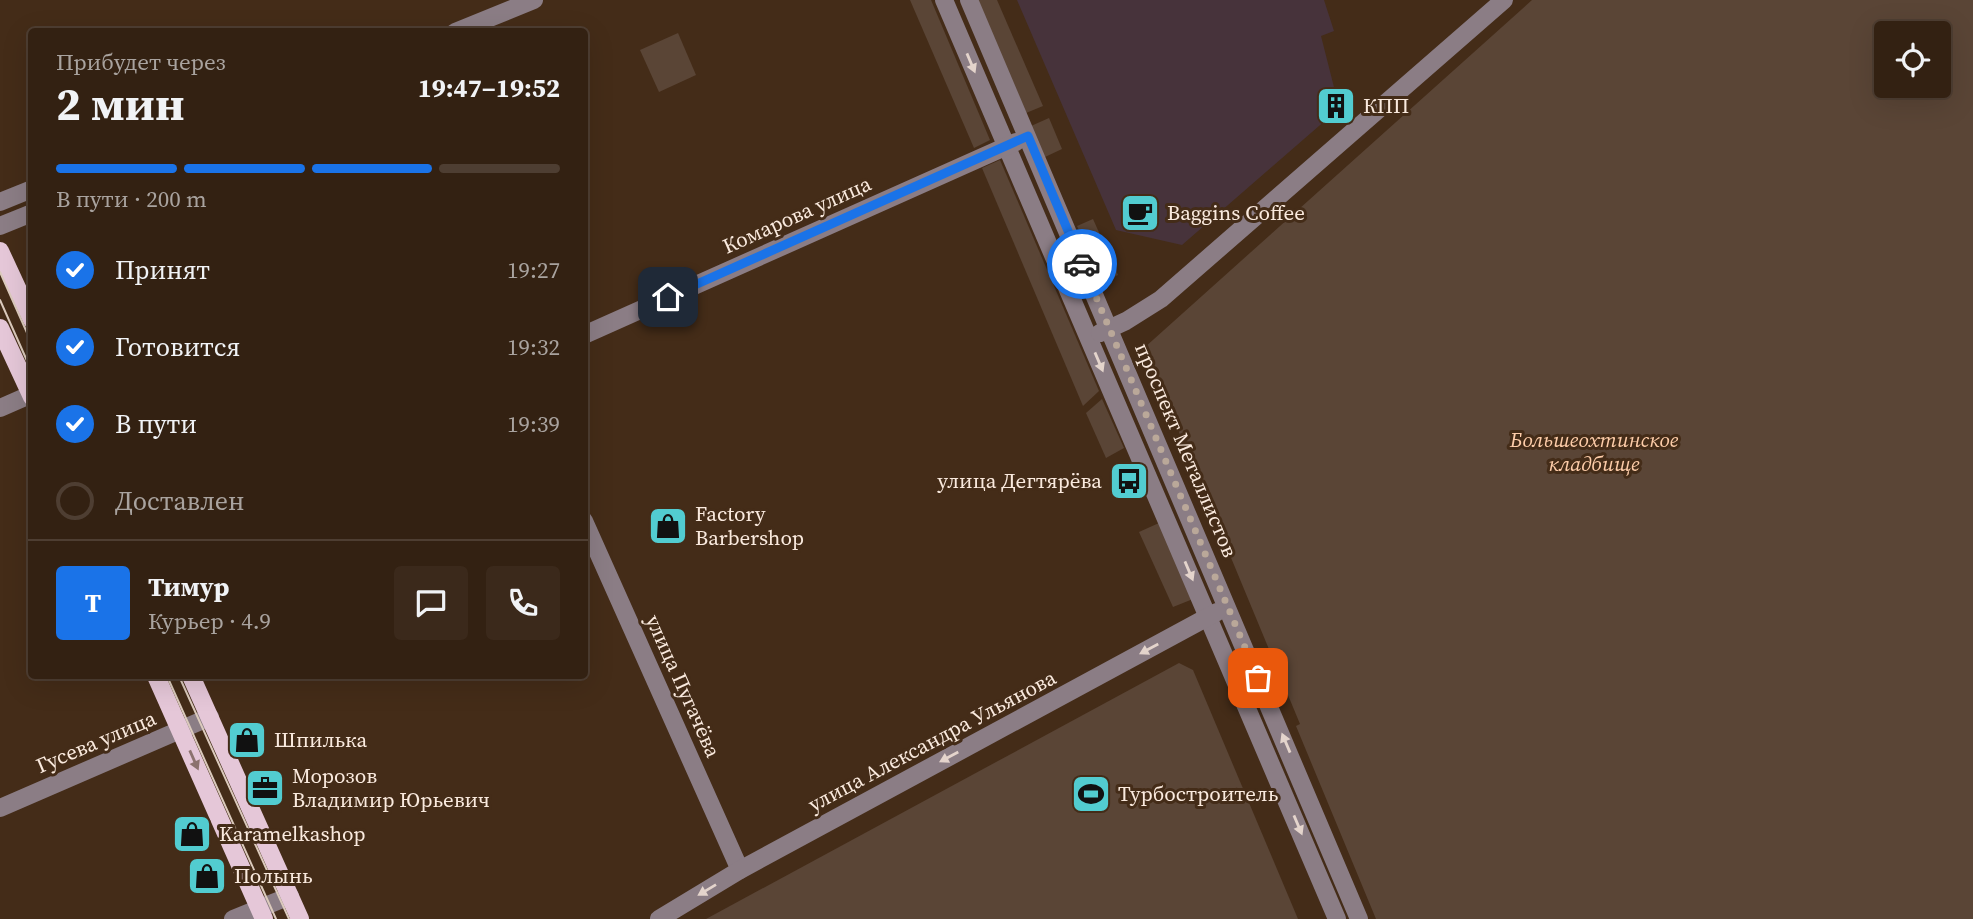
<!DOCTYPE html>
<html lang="ru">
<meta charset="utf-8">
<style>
:root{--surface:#332112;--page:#3b291b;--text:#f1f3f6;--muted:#a9a39f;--line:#4e3e32;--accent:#1a73e8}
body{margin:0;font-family:"Source Serif 4",serif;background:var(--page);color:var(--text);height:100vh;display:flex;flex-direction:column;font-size:26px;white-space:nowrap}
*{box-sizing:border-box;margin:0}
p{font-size:23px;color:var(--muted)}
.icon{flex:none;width:38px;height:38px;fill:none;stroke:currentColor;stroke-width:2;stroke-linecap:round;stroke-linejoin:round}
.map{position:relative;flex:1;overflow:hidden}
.side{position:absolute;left:28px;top:28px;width:560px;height:651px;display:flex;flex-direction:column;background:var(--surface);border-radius:7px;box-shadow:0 7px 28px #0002,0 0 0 2px var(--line)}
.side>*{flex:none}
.buttons{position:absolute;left:1874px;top:21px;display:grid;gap:14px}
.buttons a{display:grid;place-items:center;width:77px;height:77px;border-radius:7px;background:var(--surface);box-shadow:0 7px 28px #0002,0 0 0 2px var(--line);font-size:35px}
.pin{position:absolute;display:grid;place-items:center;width:60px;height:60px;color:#fff;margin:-30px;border-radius:14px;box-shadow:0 4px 10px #0006}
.courier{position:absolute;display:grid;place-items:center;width:70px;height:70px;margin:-35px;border:5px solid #1a73e8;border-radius:50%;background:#fff;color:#222;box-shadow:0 2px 9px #0007}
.summary em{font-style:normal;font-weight:700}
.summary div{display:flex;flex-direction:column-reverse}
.summary{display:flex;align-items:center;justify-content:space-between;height:119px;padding:0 28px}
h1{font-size:46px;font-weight:700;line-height:52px}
.bar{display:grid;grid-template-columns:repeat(4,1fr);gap:10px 7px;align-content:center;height:84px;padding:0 28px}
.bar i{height:9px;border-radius:5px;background:var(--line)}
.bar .on{background:var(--accent)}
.bar p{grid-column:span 4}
.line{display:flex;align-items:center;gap:18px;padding:0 28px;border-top:2px solid var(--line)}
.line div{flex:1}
.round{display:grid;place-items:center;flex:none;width:74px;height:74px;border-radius:7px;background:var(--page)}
ol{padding:0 28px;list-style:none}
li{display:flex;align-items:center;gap:21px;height:77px}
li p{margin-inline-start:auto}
li .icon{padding:7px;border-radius:50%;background:var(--accent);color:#fff;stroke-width:4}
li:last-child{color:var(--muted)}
li i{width:38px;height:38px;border:4px solid var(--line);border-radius:50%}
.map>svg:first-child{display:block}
</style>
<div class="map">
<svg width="1973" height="919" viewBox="0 0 1973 919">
<rect width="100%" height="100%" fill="#442c18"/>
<!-- commercial -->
<path fill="#47333b" d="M1017 0H1324L1334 31 1321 36 1337 99 1342 106 1182 245 1116 230Z"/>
<!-- green -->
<g fill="#5a4536" fill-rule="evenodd">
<path d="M910 0H931L990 140 974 148Z"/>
<path d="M978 0H997L1043 106 1026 113Z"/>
<path d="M1532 0H1973V919H1376L1296 726 1300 724 1144 348ZM1886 33H1939V86H1886Z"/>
<path d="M678 33 696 75 659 92 640 50Z"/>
<path d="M1049 118 1062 149 1045 157 1031 126Z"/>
<path d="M1000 160 1099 391 1083 406 982 168Z"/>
<path d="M1093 219 1118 275 1102 282 1077 226Z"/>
<path d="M1102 399 1124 448 1106 458 1086 413Z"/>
<path d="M1159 523 1193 599 1173 607 1139 532Z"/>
<path d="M1179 663 1193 670 1298 919H706Z"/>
</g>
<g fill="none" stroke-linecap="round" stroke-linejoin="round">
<!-- minor -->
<g stroke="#8b7d85" stroke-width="18">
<path d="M944 0 1337 919"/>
<path d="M969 0 1359 919"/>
<path d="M455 32 534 0"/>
<path d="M0 202 32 189"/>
<path d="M0 226 32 213"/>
<path d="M1100 333 1126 321 1161 299 1504 0"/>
<path d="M584 335 1016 142"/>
<path d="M0 408 32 394"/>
<path d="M584 521 740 870"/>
<path d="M0 808 210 717"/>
<path d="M233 919 290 896"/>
<path d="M659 919 740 870 1217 612"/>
</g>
<!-- major -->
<g stroke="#e5c7d8" stroke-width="18">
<path d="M0 251 32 320"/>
<path d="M0 328 32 397"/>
<path d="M156 676 264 919"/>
<path d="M191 676 300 919"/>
</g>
<!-- tram -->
<g stroke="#dbcabc" stroke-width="2">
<path d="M0 272 32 344"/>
<path d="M0 300 32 372"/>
<path d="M167 676 276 919"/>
<path d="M179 676 289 919"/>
</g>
</g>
<!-- one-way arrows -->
<defs><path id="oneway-solid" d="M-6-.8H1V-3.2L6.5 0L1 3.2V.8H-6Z" transform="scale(1.75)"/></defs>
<g fill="#e4d4cc">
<use href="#oneway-solid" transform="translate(971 63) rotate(67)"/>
<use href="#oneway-solid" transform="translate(1099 362) rotate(67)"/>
<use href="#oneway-solid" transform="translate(1189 571) rotate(67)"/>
<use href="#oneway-solid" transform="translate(1149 649) rotate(152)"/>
<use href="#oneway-solid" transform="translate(1286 743) rotate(-113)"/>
<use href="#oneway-solid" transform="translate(949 757) rotate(152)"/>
<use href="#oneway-solid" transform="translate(1298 825) rotate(67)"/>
<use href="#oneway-solid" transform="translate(707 890) rotate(149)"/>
</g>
<use fill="#8c726e" href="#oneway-solid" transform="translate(194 760) rotate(66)"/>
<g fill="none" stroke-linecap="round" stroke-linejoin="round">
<!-- done -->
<path stroke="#baa899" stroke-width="7" stroke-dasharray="0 12.6" d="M1082 264 1258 678"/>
<!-- route -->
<path stroke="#1a73e8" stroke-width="9" d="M668 297 1028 136 1082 264"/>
</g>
<!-- icons -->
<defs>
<g id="building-square" transform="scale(2.0125)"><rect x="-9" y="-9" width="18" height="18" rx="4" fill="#52ccd0" stroke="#442c18"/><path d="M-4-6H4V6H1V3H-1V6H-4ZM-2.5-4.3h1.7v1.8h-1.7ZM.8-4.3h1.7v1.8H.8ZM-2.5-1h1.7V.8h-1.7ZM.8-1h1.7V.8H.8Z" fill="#111"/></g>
<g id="cafe-square" transform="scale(2.0125)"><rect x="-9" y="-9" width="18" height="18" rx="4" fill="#52ccd0" stroke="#442c18"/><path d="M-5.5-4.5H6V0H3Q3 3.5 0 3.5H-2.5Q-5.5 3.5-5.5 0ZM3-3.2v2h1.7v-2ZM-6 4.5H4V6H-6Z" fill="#111"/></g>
<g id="bus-square" transform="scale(2.0125)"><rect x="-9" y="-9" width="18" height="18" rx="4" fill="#52ccd0" stroke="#442c18"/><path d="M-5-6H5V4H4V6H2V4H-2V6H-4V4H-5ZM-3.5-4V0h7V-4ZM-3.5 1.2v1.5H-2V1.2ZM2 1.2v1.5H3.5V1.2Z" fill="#111"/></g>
<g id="shop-square" transform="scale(2.0125)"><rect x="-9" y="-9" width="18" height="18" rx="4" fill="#52ccd0" stroke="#442c18"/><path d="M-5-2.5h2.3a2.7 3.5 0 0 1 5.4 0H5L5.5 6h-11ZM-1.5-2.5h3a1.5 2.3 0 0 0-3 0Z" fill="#111"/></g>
<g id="office-square" transform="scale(2.0125)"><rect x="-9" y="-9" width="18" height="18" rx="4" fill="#52ccd0" stroke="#442c18"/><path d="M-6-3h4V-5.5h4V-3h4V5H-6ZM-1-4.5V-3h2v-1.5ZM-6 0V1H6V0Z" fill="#111"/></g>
<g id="stadium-square" transform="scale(2.0125)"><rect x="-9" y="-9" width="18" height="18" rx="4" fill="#52ccd0" stroke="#442c18"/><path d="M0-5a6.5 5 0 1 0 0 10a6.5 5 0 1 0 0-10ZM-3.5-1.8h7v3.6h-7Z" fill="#111"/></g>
</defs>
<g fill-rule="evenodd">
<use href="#building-square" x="1336" y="106"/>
<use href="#cafe-square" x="1140" y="213"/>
<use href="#bus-square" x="1129" y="481"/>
<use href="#shop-square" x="668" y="526"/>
<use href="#shop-square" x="247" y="740"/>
<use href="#office-square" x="265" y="788"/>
<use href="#stadium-square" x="1091" y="794"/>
<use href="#shop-square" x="192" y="834"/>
<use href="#shop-square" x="207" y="876"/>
</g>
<g text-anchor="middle" stroke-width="6" stroke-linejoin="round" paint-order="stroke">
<!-- poi labels -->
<g font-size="21" fill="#faeade" stroke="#442c18" text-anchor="start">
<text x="1363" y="113">КПП</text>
<text x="1167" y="220">Baggins Coffee</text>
<text x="1102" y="488" text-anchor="end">улица Дегтярёва</text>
<text x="695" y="521">Factory<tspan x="695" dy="24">Barbershop</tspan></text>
<text x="274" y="747">Шпилька</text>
<text x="292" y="783">Морозов<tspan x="292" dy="24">Владимир Юрьевич</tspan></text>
<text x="1118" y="801">Турбостроитель</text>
<text x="219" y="841">Karamelkashop</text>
<text x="234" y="883">Полынь</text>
</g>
<!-- street labels -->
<g font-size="21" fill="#faeade" stroke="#442c18">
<text transform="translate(797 215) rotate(-24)" y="7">Комарова улица</text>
<text transform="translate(1186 450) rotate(67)" y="7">проспект Металлистов</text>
<text transform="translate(683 686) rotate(66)" y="7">улица Пугачёва</text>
<text transform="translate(932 741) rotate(-28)" y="7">улица Александра Ульянова</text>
<text transform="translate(96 742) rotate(-23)" y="7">Гусева улица</text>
</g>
<!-- park labels -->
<g font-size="21" font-style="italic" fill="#fecda9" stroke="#442c18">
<text x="1594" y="447">Большеохтинское<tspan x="1594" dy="24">кладбище</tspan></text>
</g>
</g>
</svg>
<div class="buttons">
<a><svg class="icon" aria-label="locate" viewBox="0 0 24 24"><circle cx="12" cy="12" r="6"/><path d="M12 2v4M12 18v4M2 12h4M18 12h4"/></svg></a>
</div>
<div class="pin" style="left:1258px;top:678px;background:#ea580c"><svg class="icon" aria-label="bag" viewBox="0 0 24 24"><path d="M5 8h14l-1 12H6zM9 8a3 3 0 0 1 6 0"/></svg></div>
<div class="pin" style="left:668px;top:297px;background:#1f2937"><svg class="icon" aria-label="home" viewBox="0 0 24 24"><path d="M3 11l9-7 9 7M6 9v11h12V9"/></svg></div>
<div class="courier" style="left:1082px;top:264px"><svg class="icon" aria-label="car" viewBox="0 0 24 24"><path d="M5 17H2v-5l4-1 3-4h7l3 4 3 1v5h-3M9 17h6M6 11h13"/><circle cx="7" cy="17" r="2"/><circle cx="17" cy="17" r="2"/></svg></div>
<section class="side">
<div class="summary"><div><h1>2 мин</h1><p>Прибудет через</p></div><em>19:47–19:52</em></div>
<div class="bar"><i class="on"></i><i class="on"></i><i class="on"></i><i></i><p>В пути · 200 m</p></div>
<ol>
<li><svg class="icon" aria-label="check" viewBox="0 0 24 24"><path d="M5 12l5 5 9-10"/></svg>Принят<p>19:27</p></li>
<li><svg class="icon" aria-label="check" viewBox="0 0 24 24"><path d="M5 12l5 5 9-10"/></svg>Готовится<p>19:32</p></li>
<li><svg class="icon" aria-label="check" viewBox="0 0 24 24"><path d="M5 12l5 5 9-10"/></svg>В пути<p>19:39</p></li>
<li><i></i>Доставлен</li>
</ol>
<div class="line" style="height:126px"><b class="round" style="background:var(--accent);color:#fff">Т</b><div><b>Тимур</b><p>Курьер · 4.9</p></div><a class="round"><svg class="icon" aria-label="chat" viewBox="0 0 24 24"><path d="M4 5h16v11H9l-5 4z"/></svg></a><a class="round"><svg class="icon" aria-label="phone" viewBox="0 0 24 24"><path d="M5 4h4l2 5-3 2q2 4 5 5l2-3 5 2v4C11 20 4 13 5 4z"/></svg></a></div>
</section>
</div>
